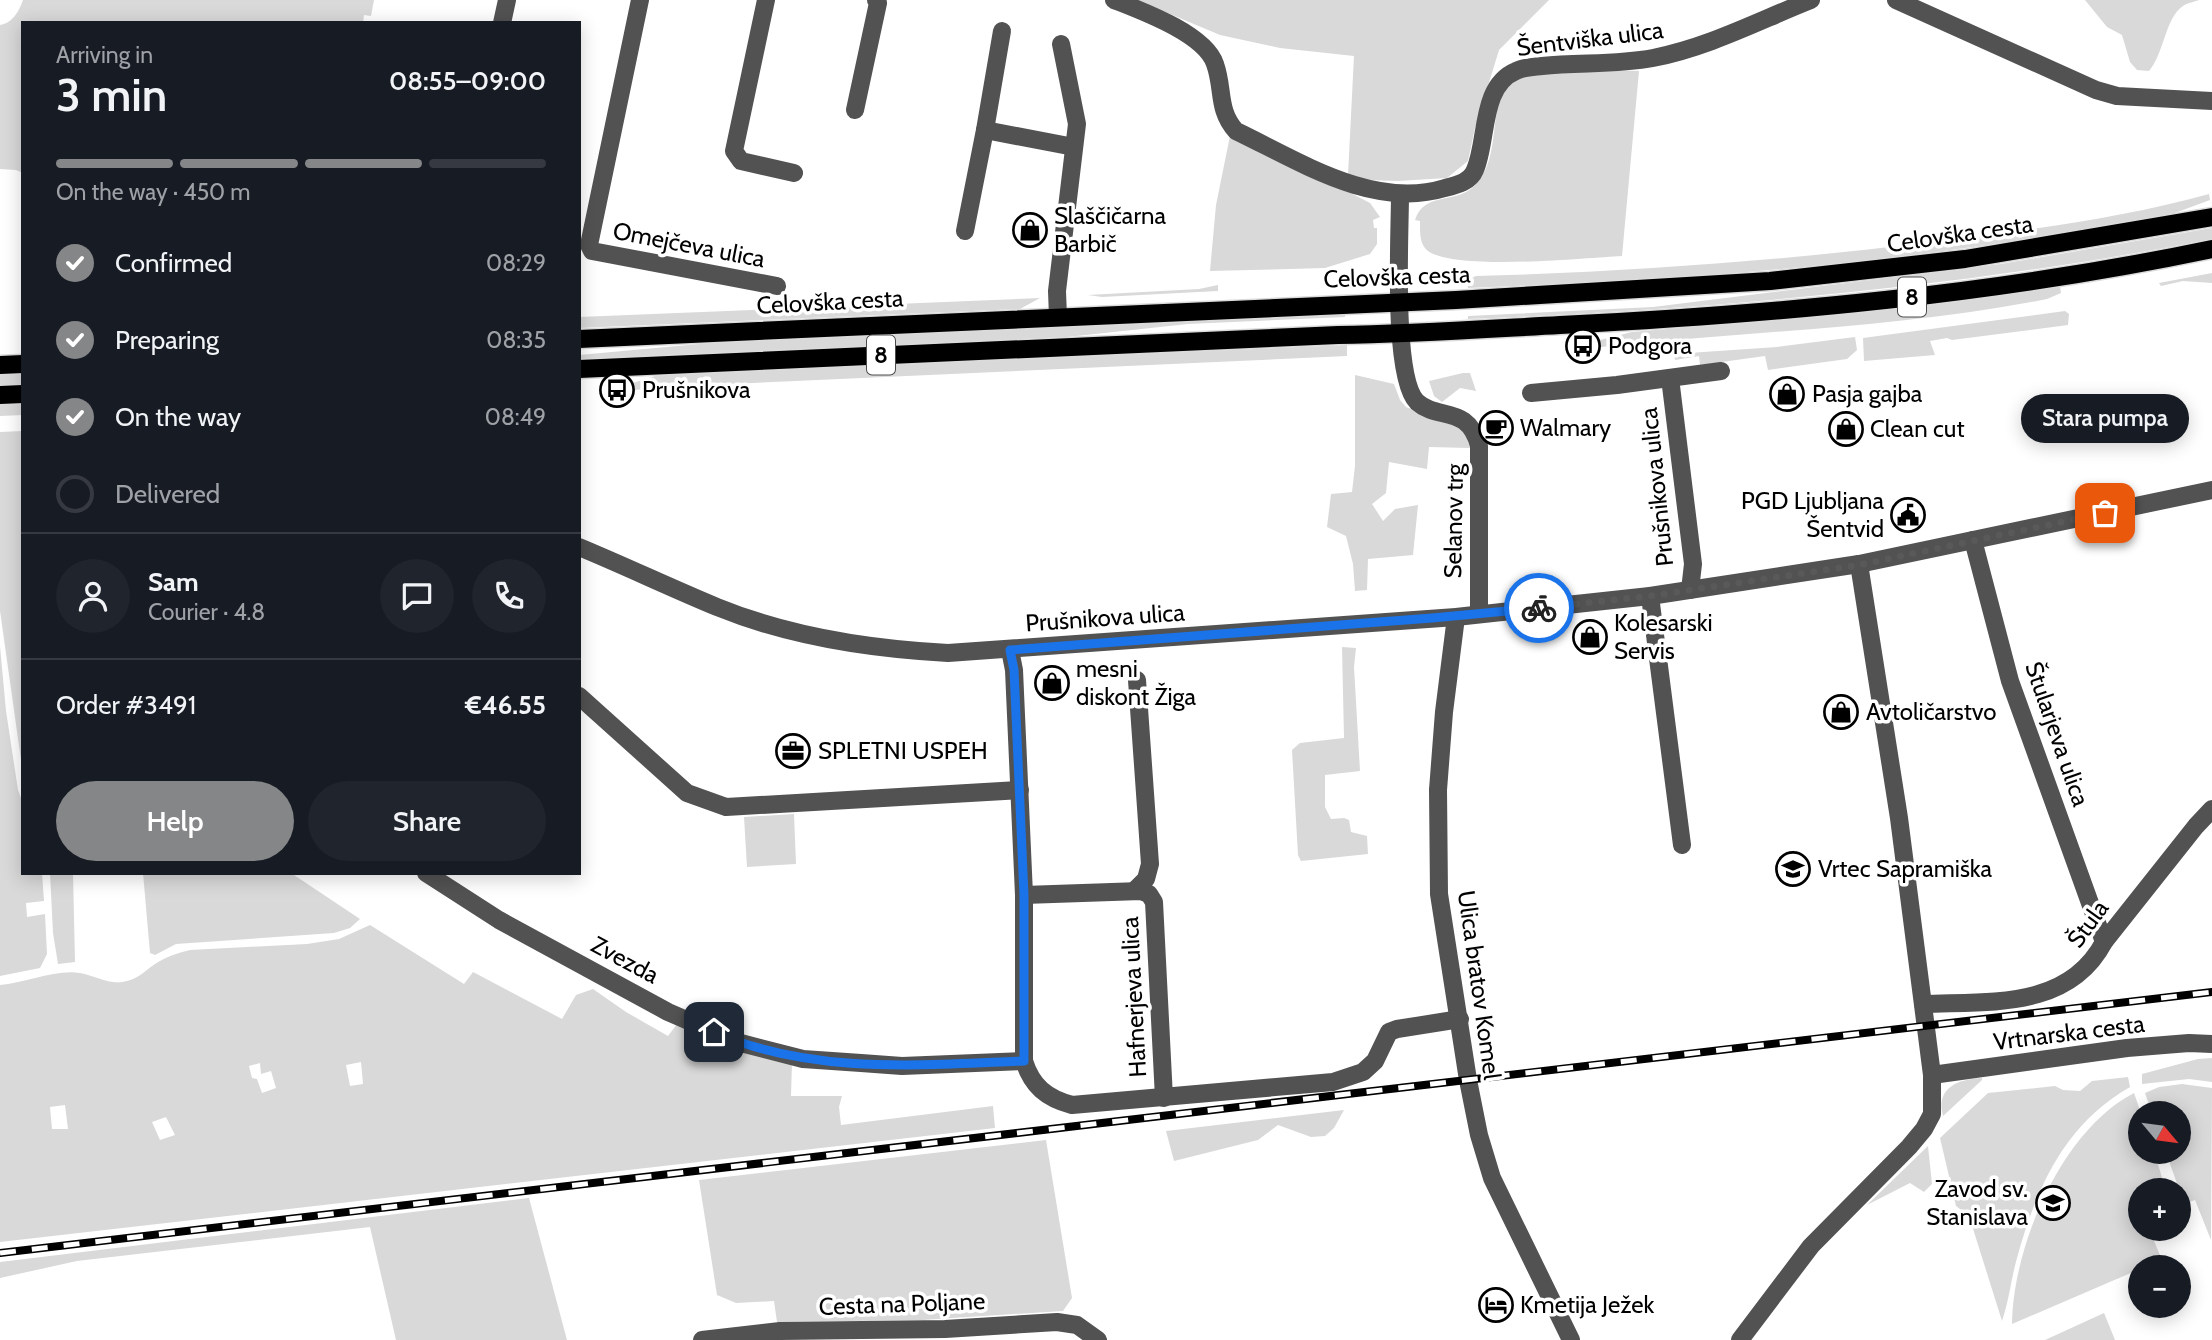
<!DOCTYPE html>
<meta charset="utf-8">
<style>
:root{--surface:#171b24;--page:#20242c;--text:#f1f3f6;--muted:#9ea1a6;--line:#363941;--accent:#858687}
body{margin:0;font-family:Cabin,sans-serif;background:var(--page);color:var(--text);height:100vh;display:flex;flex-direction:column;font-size:26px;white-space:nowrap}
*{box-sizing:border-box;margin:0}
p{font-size:23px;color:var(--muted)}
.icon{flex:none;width:38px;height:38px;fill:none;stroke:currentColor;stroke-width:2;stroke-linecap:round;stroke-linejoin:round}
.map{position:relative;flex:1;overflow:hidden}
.side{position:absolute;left:21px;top:21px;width:560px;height:854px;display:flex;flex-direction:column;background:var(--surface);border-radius:0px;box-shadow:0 4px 18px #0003}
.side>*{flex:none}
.needle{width:46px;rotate:119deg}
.tools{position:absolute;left:2128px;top:1101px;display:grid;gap:14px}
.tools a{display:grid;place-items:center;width:63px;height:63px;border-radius:50%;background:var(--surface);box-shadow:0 4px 18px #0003;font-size:35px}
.pin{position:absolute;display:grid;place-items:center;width:60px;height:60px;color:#fff;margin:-30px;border-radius:14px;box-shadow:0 4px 10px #0006}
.courier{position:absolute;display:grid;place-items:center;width:70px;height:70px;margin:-35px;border:5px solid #1a73e8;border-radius:50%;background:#fff;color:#222;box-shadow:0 2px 9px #0007}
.bubble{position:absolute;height:49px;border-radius:24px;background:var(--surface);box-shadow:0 4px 18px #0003;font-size:23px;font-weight:600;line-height:49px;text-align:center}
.headline em{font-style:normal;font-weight:600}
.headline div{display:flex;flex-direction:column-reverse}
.headline{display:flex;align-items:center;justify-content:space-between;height:119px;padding:0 35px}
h1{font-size:46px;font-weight:600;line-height:52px}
.bar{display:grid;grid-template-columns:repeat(4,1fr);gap:10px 7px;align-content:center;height:84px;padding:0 35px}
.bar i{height:9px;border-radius:5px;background:var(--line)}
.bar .selected{background:var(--accent)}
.bar p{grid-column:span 4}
.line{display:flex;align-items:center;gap:18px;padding:0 35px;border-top:2px solid var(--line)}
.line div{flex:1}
.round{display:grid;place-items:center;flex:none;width:74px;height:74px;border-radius:37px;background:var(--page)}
ol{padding:0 35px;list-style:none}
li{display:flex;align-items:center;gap:21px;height:77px}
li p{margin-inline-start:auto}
li .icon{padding:7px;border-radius:50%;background:var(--accent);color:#fff;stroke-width:4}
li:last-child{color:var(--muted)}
li i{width:38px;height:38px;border:4px solid var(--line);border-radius:50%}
.primary-button{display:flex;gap:14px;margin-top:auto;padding:14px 35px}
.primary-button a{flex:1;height:80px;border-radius:42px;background:var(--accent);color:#fff;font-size:28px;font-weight:600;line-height:80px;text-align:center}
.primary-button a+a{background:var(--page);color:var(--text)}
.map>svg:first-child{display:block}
</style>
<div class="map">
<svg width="2212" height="1340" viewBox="0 0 2212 1340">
<rect width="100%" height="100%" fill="#fff"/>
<!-- green -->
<g fill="#d9d9d9" fill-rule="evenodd">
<path d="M23 0H374L371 16 364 15 363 23H23V173L16 170 0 169V25C13 23 19 11 23 0Z"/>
<path d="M1137 0H1549L1499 50 1475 128 1468 161 1447 178 1398 181 1367 180 1348 175 1354 56 1280 48 1220 35Z"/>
<path d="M2085 0H2199C2194 2 2187 3 2183 6 2165 18 2164 54 2149 71L2137 70 2130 62 2122 35 2107 27Z"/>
<path d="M1585 69 1639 71 1622 256C1584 258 1456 271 1428 251 1419 244 1420 231 1420 221L1415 220C1424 192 1453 204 1472 188 1503 162 1487 108 1508 84 1523 69 1564 71 1585 69Z"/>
<path d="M1231 131 1370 203 1380 217 1373 220 1374 228H1377V244L1370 254 1325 268 1210 271 1216 205Z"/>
<path d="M2209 194 2210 200 2164 217 2073 233 1878 260 1670 279 1468 288 1467 280 1476 276C1628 272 1780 261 1931 242 2024 231 2118 219 2209 194Z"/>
<path d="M2212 228V239C1966 287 1718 309 1468 319V316L1653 307 2001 264Z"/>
<path d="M2212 273V283L2183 281 2161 286 2159 283Z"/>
<path d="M1218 285V291L1102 297 1088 295 1199 289Z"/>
<path d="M2060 286 2061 293 2047 299C1897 329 1743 331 1592 348V342L1632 332 1856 313Z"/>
<path d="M1040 298 1020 309 579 328V317Z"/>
<path d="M2065 311 2069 314 2068 325 1952 340 1947 338 1930 341 1935 355 1864 361 1863 338Z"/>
<path d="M1345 314V317L1188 324 1067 337 579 359V355L710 343Z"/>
<path d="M1855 337 1857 350 1847 359 1768 370 1765 356 1700 365 1699 356 1675 360 1674 354 1777 347Z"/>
<path d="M1347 345V356L663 387 626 391V385L655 376 689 373Z"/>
<path d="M23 373V384L0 386V374Z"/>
<path d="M1463 373H1470L1476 391 1460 388 1442 402 1434 396 1429 381Z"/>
<path d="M1355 375 1394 384 1400 400 1406 407 1458 427 1465 432 1470 448 1429 447 1427 469 1389 462 1386 493 1372 504 1383 521 1395 509 1418 505 1413 555 1368 559 1367 590 1355 591 1353 564 1346 536 1327 527 1331 494 1352 492 1355 466Z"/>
<path d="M23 404V415L0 416V405Z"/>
<path d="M23 431V774L0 611V432Z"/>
<path d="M0 646 6 711 18 790 23 803V873H42L44 901 26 903 27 917 45 914 47 954 40 968 0 976Z"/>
<path d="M1342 647 1356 648 1354 667 1360 771 1325 775V807L1331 819 1344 818 1349 820 1351 832 1367 836 1368 854 1301 861 1298 855 1292 750 1300 743 1344 738Z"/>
<path d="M794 814 796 864 747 867 744 817Z"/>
<path d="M50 873H73L75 962 58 964 53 933Z"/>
<path d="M143 873H291L360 919 350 928 334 933 176 944 155 955 150 953Z"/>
<path d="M370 925 464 984 473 972 562 1019 576 995 593 989 626 1012 668 1036 677 1024 792 1062 791 1096H842L839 1107 841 1125 993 1106 995 1128 0 1242V985C24 983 57 969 80 973 96 976 111 986 127 981 139 978 146 970 155 964 166 957 177 953 190 950L307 944 339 939ZM361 1062 363 1084 350 1086 346 1065ZM260 1063 261 1074 271 1071 276 1088 262 1093 257 1079 252 1078 249 1066ZM65 1105 68 1129H52L50 1107ZM166 1117 175 1135 160 1140 152 1122Z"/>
<path d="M2212 1058V1082L2189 1079 2142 1084V1074L2198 1059Z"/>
<path d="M2128 1077 2130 1087C2065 1124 2036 1188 2017 1258 2011 1279 2009 1301 2002 1321L1969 1216 1956 1206 1940 1138 1988 1093 2055 1086 2063 1090 2080 1091 2092 1081Z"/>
<path d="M1982 1078V1080L1943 1116C1935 1088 1958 1079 1982 1078Z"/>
<path d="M2182 1084 2212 1088 2211 1240 2195 1200 2184 1204 2166 1152H2179V1113H2152L2145 1093 2159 1087Z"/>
<path d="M2134 1093 2141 1113 2140 1152H2154L2166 1190H2140V1228L2149 1229 2162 1260 2140 1267V1269L2012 1324C2013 1245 2062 1130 2134 1093Z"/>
<path d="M1344 1110 1334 1128 1325 1136 1311 1137 1278 1125 1258 1140 1174 1161 1166 1131Z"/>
<path d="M1046 1140 1072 1298 1063 1311 922 1320 777 1322 774 1301 736 1303 717 1295 699 1180Z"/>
<path d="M1928 1146 1932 1184 1924 1192 1910 1183 1867 1205Z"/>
<path d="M529 1198 567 1340H396L370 1227 77 1261 0 1278V1262Z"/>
<path d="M2104 1313 2115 1340H2045Z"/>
</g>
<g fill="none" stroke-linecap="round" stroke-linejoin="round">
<!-- major casing -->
<g stroke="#dbdbdb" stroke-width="21">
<g id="major">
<path d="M579 339 1456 300 1770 281 1965 259 2212 217"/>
<path d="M0 365 23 364"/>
<path d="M579 369 1338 335C1413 334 1486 329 1560 325 1778 314 1998 294 2212 249"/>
<path d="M0 395 23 394"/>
</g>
</g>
<!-- minor -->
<g stroke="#525252" stroke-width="18">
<path d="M640 0 589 245 592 251 777 286"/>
<path d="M766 0 734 151 741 161 794 173"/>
<path d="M1114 0C1142 11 1205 34 1215 64 1224 89 1217 110 1236 131 1299 161 1373 210 1445 188 1457 185 1470 182 1475 170 1488 140 1480 86 1516 71 1524 67 1533 67 1542 66 1579 62 1616 65 1653 58 1709 47 1758 21 1811 0"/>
<path d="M1896 0 2096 90 2117 96 2212 101"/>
<path d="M502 23 507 0"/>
<path d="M855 110 878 3 876 0"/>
<path d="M985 130 1002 31"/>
<path d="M1400 195C1400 233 1392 377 1417 402 1438 421 1468 404 1479 446V614"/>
<path d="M965 231 985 130 1074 147"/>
<path d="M1058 317 1057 291 1077 124 1061 44"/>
<path d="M1670 378 1693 564 1690 590"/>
<path d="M1531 393 1617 385 1721 371"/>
<path d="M1973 540 2010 681 2104 942"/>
<path d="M579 547C625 566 671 588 717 607 788 636 872 649 948 653L1456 617 1650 596 1859 564 2212 490"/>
<path d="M1650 596 1682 845"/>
<path d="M1456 617 1444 712 1438 790 1439 894 1468 1080 1479 1135 1492 1178 1571 1340"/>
<path d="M1010 650 1014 670 1024 895V1061C1032 1086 1046 1098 1072 1105L1333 1082 1363 1072 1375 1061 1389 1032 1397 1029 1460 1019"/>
<path d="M579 696 687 793 726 807 1020 790"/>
<path d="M426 873 499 920 668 1012 737 1042 803 1059 861 1063 902 1066 1024 1061"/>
<path d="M1134 891 1146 879 1150 864 1137 680"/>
<path d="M1024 895 1141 891 1149 894 1154 902 1164 1098"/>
<path d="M1923 1004C1989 1001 2068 1010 2104 942L2196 826 2212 809"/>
<path d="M1932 1075 2127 1048 2189 1043 2212 1044"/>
<path d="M702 1340 780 1331 945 1329 1057 1322 1077 1325 1098 1340"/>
<path d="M1740 1340 1811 1246 1909 1147 1924 1129 1932 1114V1075L1899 818 1859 564"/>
</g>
<!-- major -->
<use href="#major" stroke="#000" stroke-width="18"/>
<!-- rail casing -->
<g stroke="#000" stroke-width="8">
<path id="rail" d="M0 1253 2212 992"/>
</g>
<!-- rail -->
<use href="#rail" stroke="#fff" stroke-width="5" stroke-dasharray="16" stroke-linecap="butt"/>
</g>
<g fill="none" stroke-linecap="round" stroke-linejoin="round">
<!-- done -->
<path stroke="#595959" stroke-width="7" stroke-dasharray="0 12.6" d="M1539 608 1650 596 1859 565 2105 513"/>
<!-- route -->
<path stroke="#1a73e8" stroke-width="9" d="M714 1032C811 1075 920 1065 1024 1061V895L1014 670 1010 650 1432 618 1539 608"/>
</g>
<!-- icons -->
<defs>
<g id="shop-ring" transform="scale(1.75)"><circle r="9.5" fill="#fff" stroke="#000" stroke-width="1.5"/><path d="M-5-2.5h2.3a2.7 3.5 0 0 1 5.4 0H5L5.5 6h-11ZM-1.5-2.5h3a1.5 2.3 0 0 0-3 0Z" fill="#000"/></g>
<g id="bus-ring" transform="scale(1.75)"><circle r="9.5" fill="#fff" stroke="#000" stroke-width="1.5"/><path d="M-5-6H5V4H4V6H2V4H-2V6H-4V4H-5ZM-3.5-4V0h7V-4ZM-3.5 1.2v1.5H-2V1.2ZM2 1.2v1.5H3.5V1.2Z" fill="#000"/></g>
<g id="cafe-ring" transform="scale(1.75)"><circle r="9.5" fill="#fff" stroke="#000" stroke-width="1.5"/><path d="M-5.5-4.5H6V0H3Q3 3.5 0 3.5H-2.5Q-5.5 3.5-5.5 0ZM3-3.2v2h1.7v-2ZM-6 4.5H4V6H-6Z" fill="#000"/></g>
<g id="civic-ring" transform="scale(1.75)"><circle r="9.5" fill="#fff" stroke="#000" stroke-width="1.5"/><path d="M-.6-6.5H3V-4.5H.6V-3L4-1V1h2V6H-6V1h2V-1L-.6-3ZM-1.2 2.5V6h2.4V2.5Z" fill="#000"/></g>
<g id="office-ring" transform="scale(1.75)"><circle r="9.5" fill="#fff" stroke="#000" stroke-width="1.5"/><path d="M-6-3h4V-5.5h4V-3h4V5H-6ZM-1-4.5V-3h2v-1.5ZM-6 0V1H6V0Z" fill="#000"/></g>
<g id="school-ring" transform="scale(1.75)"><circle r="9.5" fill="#fff" stroke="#000" stroke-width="1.5"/><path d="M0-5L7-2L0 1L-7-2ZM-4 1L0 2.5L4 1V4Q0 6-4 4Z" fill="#000"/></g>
<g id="hotel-ring" transform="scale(1.75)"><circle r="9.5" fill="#fff" stroke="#000" stroke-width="1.5"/><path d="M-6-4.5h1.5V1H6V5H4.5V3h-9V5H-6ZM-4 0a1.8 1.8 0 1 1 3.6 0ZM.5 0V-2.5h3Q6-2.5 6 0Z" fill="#000"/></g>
</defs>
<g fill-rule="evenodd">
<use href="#shop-ring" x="1030" y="230"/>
<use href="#bus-ring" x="1583" y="346"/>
<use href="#bus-ring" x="617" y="390"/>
<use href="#shop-ring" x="1787" y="394"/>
<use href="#cafe-ring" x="1496" y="428"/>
<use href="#shop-ring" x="1846" y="429"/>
<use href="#civic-ring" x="1908" y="515"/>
<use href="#shop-ring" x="1590" y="637"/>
<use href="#shop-ring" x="1052" y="683"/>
<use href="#shop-ring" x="1841" y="712"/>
<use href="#office-ring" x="793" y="751"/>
<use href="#school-ring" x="1793" y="869"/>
<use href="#school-ring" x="2053" y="1203"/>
<use href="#hotel-ring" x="1496" y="1305"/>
</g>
<g text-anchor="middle" stroke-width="7" stroke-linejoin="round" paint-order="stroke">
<!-- shield labels -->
<g fill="#fff" stroke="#4c4c4c" stroke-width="2">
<rect x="1898" y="277.5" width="28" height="39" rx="5"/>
<rect x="867" y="335.5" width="28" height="39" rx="5"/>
</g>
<g font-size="23" font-weight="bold" fill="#000">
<text x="1912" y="305">8</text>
<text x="881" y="363">8</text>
</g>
<!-- street labels -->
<g font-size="24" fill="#000" stroke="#fff">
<text transform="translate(1590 39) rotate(-7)" y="8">Šentviška ulica</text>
<text transform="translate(1960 234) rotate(-8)" y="8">Celovška cesta</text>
<text transform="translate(689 245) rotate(11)" y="8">Omejčeva ulica</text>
<text transform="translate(1397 277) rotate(-2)" y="8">Celovška cesta</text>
<text transform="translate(830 302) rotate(-3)" y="8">Celovška cesta</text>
<text transform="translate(1657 487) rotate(-96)" y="8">Prušnikova ulica</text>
<text transform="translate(1454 521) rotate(-89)" y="8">Selanov trg</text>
<text transform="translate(1105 618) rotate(-4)" y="8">Prušnikova ulica</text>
<text transform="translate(2057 734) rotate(71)" y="8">Štularjeva ulica</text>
<text transform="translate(2088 924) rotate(-54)" y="8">Štula</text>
<text transform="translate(625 960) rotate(28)" y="8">Zvezda</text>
<text transform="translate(1479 985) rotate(82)" y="8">Ulica bratov Komel</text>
<text transform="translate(1134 997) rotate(-93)" y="8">Hafnerjeva ulica</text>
<text transform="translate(2069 1033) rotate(-7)" y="8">Vrtnarska cesta</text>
<text transform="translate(902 1304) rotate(-2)" y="8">Cesta na Poljane</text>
</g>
<!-- poi labels -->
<g font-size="24" fill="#000" stroke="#fff" text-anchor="start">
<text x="1054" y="224">Slaščičarna<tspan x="1054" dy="28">Barbič</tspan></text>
<text x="1608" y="354">Podgora</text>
<text x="642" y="398">Prušnikova</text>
<text x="1812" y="402">Pasja gajba</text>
<text x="1520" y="436">Walmary</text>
<text x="1870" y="437">Clean cut</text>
<text x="1884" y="509" text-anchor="end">PGD Ljubljana<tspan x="1884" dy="28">Šentvid</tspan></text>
<text x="1614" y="631">Kolesarski<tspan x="1614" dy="28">Servis</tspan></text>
<text x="1076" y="677">mesni<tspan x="1076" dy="28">diskont Žiga</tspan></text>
<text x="1866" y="720">Avtoličarstvo</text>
<text x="818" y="759">SPLETNI USPEH</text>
<text x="1818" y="877">Vrtec Sapramiška</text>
<text x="2028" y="1197" text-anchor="end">Zavod sv.<tspan x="2028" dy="28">Stanislava</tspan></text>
<text x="1520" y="1313">Kmetija Ježek</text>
</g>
</g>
</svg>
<div class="tools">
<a><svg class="needle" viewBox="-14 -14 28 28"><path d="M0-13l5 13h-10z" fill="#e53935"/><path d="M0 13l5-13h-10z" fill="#9ea1a6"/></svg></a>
<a>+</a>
<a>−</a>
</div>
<div class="pin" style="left:2105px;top:513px;background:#ea580c"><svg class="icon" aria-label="bag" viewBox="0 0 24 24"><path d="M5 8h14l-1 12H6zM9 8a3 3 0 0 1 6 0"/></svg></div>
<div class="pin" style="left:714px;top:1032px;background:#1f2937"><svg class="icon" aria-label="home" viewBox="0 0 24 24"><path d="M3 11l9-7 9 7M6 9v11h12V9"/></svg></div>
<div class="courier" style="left:1539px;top:608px"><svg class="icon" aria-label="bike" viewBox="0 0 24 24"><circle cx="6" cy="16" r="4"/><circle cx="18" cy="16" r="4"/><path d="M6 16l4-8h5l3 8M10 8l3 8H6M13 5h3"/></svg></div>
<div class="bubble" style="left:2021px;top:394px;width:168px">Stara pumpa</div>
<section class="side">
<div class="headline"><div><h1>3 min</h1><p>Arriving in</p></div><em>08:55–09:00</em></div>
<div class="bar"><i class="selected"></i><i class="selected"></i><i class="selected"></i><i></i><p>On the way · 450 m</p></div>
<ol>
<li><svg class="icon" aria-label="check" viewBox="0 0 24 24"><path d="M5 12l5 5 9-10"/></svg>Confirmed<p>08:29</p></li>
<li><svg class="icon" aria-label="check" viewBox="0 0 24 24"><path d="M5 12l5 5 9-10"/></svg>Preparing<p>08:35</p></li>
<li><svg class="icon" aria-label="check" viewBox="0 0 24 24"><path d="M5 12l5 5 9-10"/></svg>On the way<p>08:49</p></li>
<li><i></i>Delivered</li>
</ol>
<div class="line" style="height:126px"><a class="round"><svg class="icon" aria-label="person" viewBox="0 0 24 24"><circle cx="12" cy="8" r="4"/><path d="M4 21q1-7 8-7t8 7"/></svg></a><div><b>Sam</b><p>Courier · 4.8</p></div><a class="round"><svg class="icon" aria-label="chat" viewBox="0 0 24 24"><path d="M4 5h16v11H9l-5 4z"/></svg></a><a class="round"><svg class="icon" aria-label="phone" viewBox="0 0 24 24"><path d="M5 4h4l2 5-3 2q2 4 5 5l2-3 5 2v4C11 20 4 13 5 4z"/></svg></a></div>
<div class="line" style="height:91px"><div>Order #3491</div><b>€46.55</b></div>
<div class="primary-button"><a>Help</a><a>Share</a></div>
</section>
</div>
